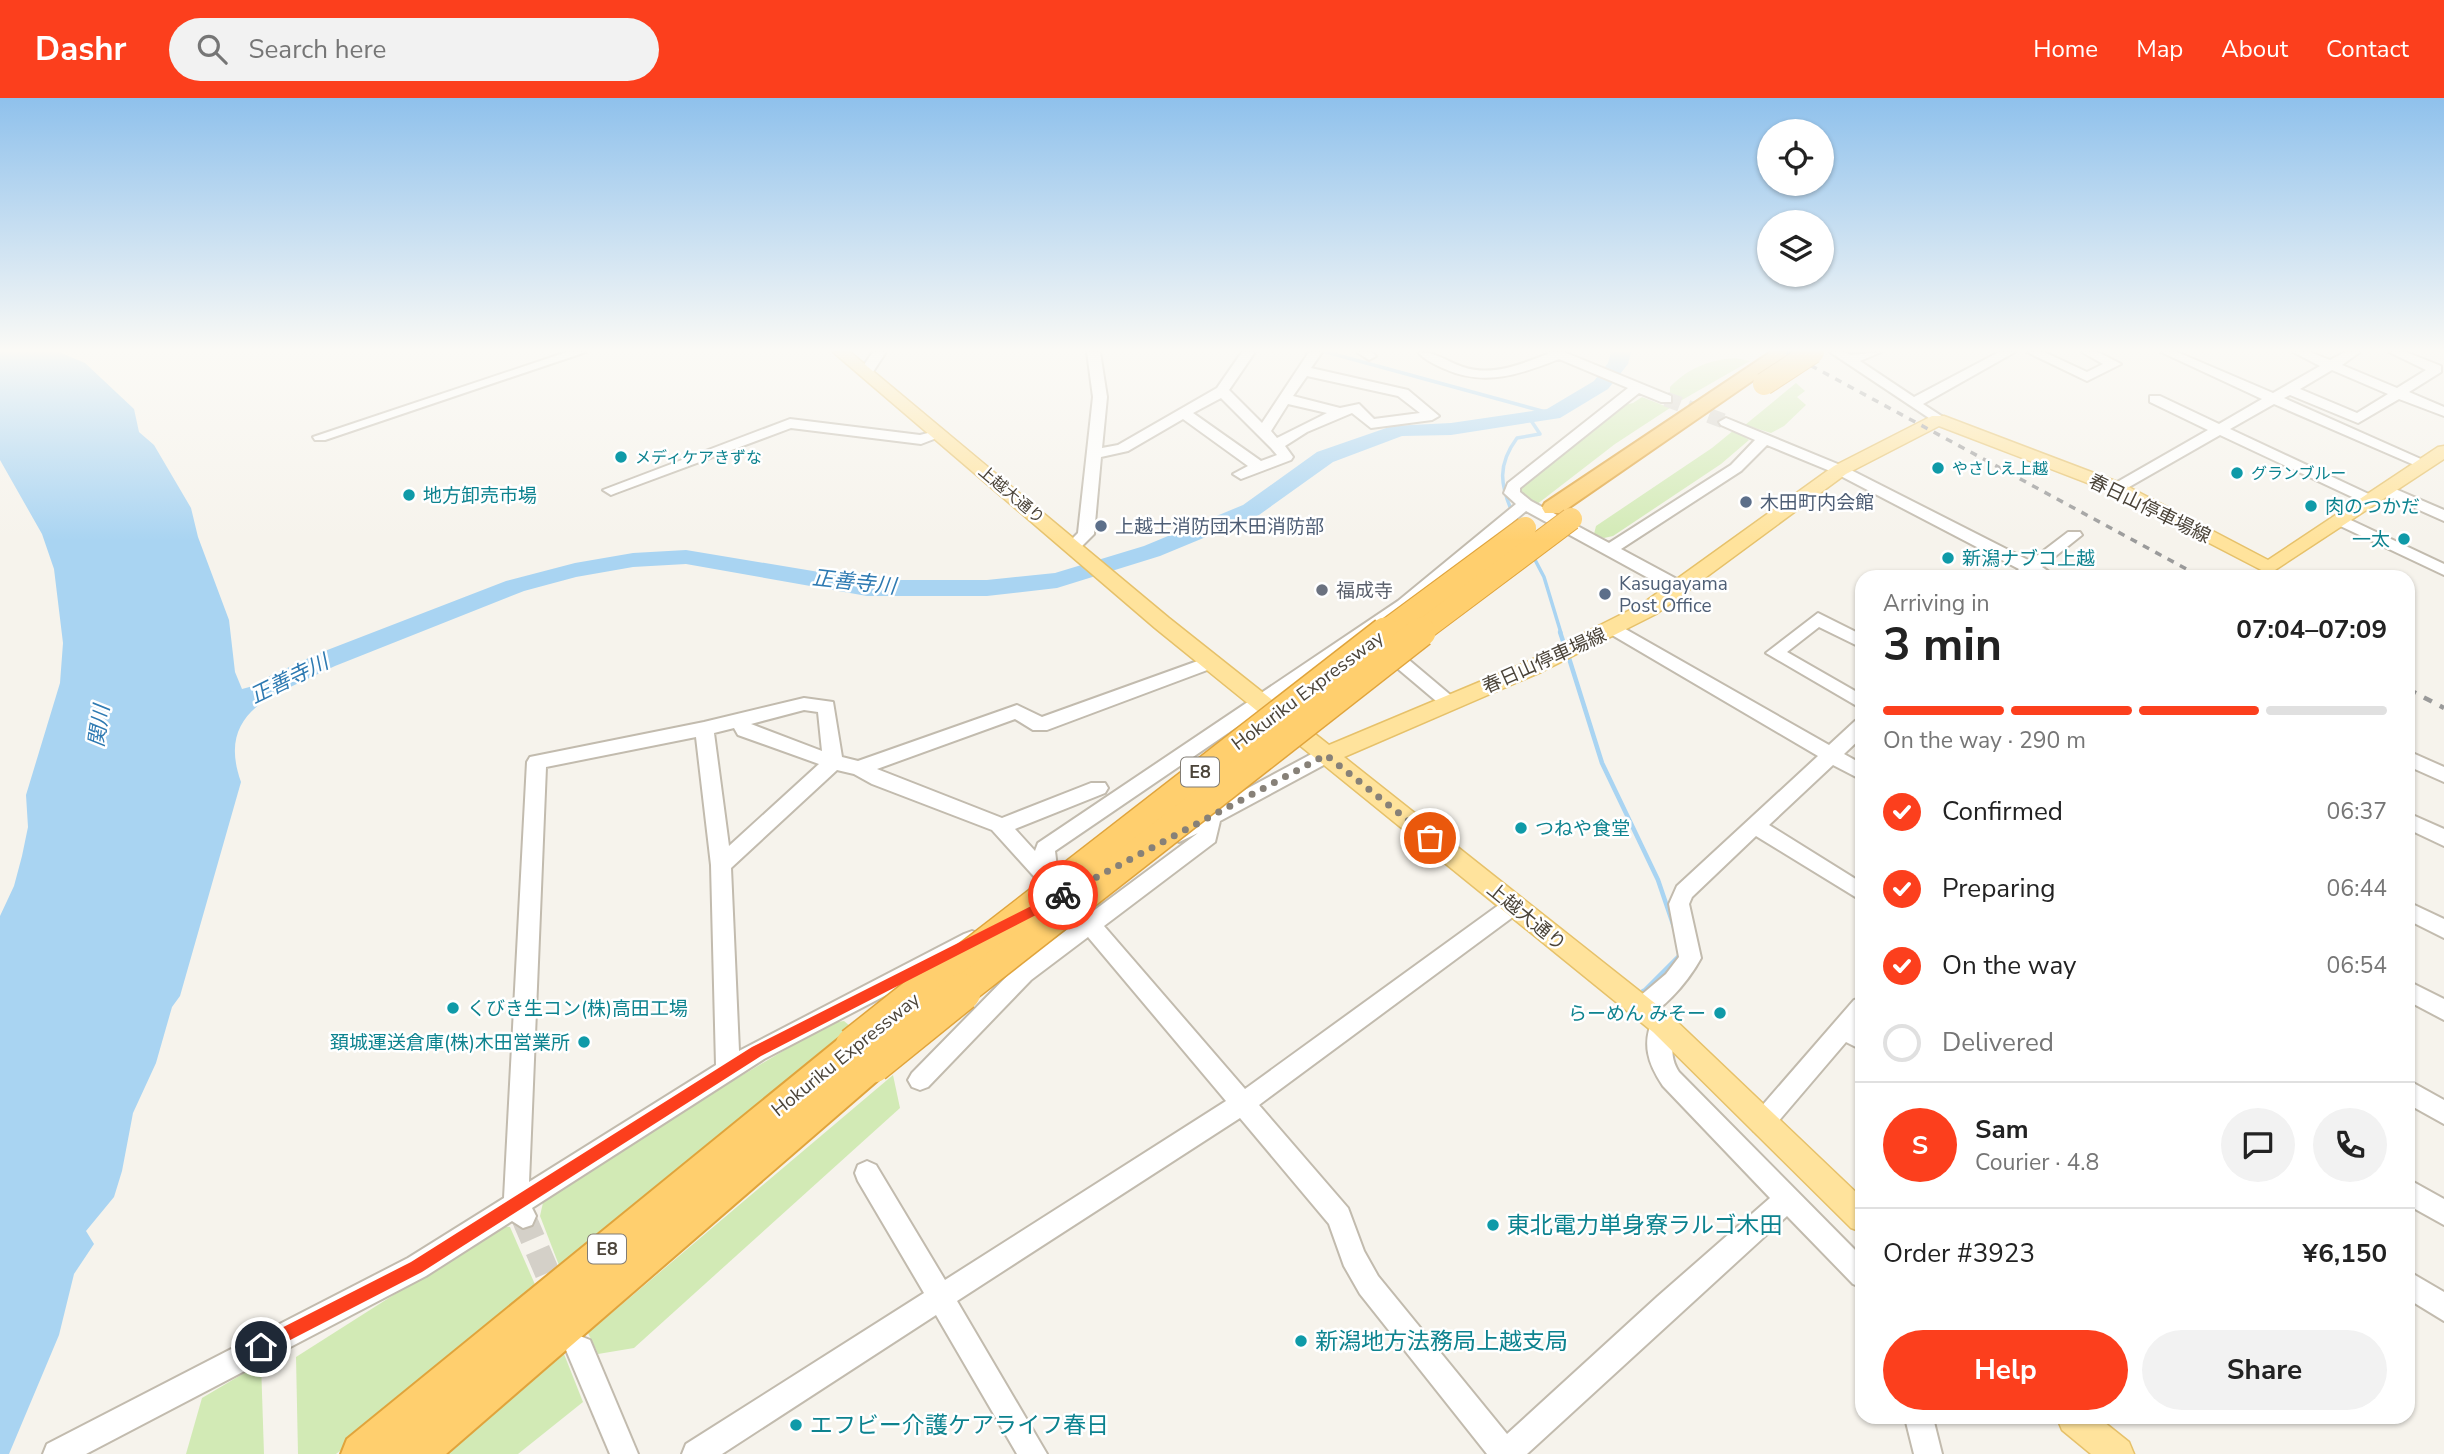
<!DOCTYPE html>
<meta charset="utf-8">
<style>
:root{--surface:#fff;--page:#f2f2f2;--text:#222;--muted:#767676;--line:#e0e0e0;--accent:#fc3f1d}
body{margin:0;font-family:"Nunito Sans","Noto Sans JP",sans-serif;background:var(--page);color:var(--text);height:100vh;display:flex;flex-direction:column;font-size:26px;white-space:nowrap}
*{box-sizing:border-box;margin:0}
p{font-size:23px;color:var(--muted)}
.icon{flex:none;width:38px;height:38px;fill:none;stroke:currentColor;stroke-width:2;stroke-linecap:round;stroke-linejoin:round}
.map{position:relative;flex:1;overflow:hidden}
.panel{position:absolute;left:1855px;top:472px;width:560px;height:854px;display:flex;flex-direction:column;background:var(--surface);border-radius:21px;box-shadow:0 2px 5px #0004}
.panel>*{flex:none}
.fabs{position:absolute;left:1757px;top:21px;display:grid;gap:14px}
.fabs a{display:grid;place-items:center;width:77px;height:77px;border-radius:50%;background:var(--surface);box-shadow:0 2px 5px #0004;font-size:35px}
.pin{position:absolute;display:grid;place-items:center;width:60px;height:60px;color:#fff;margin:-30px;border:4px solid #fff;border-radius:50%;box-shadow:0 2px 7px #0007}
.courier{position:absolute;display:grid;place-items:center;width:70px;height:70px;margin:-35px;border:5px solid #fc3f1d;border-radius:50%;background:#fff;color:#222;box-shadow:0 2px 9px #0007}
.headline em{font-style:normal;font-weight:700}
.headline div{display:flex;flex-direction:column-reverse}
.headline{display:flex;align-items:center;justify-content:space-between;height:119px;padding:0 28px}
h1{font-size:46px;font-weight:700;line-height:52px}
.bar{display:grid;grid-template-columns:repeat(4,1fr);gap:10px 7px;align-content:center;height:84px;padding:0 28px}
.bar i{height:9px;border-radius:5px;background:var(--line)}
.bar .current{background:var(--accent)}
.bar p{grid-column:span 4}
.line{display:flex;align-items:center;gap:18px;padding:0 28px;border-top:2px solid var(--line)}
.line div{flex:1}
.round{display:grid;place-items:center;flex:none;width:74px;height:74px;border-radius:37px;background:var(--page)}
ol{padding:0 28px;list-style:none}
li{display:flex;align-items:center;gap:21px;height:77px}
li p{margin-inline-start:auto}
li .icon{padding:7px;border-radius:50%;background:var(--accent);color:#fff;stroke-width:4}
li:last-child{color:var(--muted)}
li i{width:38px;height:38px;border:4px solid var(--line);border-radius:50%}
.primary-button{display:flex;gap:14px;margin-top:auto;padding:14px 28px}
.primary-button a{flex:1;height:80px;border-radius:42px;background:var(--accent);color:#fff;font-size:28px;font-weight:700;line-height:80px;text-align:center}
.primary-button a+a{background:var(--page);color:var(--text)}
header{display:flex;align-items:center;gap:42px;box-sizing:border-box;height:98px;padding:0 35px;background:var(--accent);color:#fff}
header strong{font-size:33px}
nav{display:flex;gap:38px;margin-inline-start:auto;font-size:24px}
.search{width:490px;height:63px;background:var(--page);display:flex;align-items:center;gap:18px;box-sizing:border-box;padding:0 24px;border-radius:38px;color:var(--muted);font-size:26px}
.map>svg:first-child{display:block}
</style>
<header>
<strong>Dashr</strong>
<div class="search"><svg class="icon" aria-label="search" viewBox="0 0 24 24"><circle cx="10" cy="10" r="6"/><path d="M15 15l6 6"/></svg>Search here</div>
<nav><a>Home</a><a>Map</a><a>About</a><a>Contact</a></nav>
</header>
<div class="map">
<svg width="2444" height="1356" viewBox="0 0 2444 1356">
<rect width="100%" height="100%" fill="#f6f3ec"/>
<!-- green -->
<g fill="#d2eab5">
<path d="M1735 260 1750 263 1682 302 1670 295V289C1688 270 1709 262 1735 260Z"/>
<path d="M1796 285 1805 293 1797 299 1806 307 1784 328 1771 335 1745 327Z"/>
<path d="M1642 299 1670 310 1615 346 1536 407 1520 394 1522 387 1620 308 1633 305Z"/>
<path d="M1734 332 1749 342 1721 366 1613 438 1604 440 1594 436 1596 428 1712 350Z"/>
<path d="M844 923 857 934 562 1175 540 1118 544 1100 588 1069 830 925Z"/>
<path d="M893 977 900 1010 634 1250 598 1256 588 1235Z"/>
<path d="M502 1128 510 1129 537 1191 418 1294 336 1356H298L296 1259Z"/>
<path d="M564 1256 583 1304 518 1356H448Z"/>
<path d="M261 1265 264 1356H186L202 1300Z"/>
</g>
<!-- water -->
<path fill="#a9d4f2" d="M0 254H59L85 265 134 311 139 334 154 347 191 410 198 439 229 522 235 574 242 591 261 586 307 563 317 574C268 599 217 617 241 684L180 898 172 909 156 965 133 1015 122 1073 114 1099 86 1133 94 1146 74 1176 59 1237 9 1356H0V818L14 788 22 758 28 729 26 697 60 585 63 545 54 471 42 436 0 362Z"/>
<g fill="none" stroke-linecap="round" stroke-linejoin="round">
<!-- stream-far2 -->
<g stroke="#a9d4f2" stroke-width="3.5">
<path d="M1326 254 1553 316"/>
<path d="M1513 416C1500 387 1497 367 1517 340L1540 336 1530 321"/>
<path d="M1533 458 1544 479 1561 535"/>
</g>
<!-- stream-far1 -->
<g stroke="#a9d4f2" stroke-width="4.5">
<path d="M1560 534 1565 549"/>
<path d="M1568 557 1602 665 1658 782 1674 829"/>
<path d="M1642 895 1681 856"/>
</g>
<!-- stream -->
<path stroke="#a9d4f2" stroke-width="6" d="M1640 897 1643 894"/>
<!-- river -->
<path fill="#a9d4f2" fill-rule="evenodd" d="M1611 254H1631L1628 266 1608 291 1560 320 1451 337 1402 338 1333 364 1259 417 1160 458 1057 490 987 498H867L686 466 633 469 576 479 524 493 335 568 286 591 277 594 268 591 264 585 268 579 317 556 506 483 575 465 633 455 686 452 867 482H987L1055 475 1144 448 1243 407 1317 354 1392 328 1451 325 1547 311 1594 283 1608 265Z"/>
<!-- minor-tunnel-far1 -->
<path stroke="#d4d0c8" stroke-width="15" stroke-dasharray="15 8" stroke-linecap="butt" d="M1666 301 1726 324"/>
<!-- minor-tunnel -->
<path stroke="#d4d0c8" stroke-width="25" stroke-dasharray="25 12" stroke-linecap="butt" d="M523 1118 558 1200"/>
<!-- minor casing -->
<g stroke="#c2bbae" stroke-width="4">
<g id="minor">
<path d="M567 254H586L325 342H315L313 339Z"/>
<path d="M873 254H886L871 277H861L859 274Z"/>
<path d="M1087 254H1100L1107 299 1102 350 1118 347 1217 290 1242 254H1255L1229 292 1262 325 1309 254H1322L1311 270 1408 292 1439 318 1432 322 1371 330 1352 315 1307 334 1285 348 1293 359 1291 362 1241 381 1233 376 1248 368 1183 321 1128 353 1101 359 1094 436 1079 451 1073 453 1065 448 1078 435 1093 299ZM1307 278 1398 298 1420 315 1374 321 1359 306 1340 310 1293 298ZM1221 300 1271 350 1277 357 1261 363 1193 315ZM1288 306 1327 315 1277 340 1271 333Z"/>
<path d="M1357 254H1372L1376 258 1369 262Z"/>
<path d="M1418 254C1436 254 1446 263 1463 269 1492 279 1521 266 1548 256L1547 254H1564L1671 298V304H1661L1639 295 1520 390V394L1531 403 1609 445 1731 367 1755 342 1721 327 1719 324 1726 320 1845 369 2030 463 2068 434H2080L2082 437 2042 469 2058 480H2010L2019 471 1835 375 1767 347 1741 373 1621 451 1686 486 1688 490 1686 494H1674L1526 413 1410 511 1055 753 1058 778 1092 814 1198 735 1179 744 1172 741 1169 736 1172 731 1319 652H1333L1335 657 1333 662 1220 723 1215 744 1104 828 1245 991 1507 801 1514 799 1521 801 1524 807 1521 813 1259 1007 1348 1110 1364 1153 1378 1178 1507 1336 1657 1199 1770 1100 1663 988C1648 966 1641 945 1654 919L1662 916 1670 919C1679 938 1665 953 1679 974L1862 1159V1190L1853 1186 1787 1118 1527 1356H1487L1360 1196 1344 1168 1329 1126 1240 1020 957 1203 1047 1356H1017L936 1217 722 1356H682L686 1346 924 1195 858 1083 855 1075 858 1067 867 1063 876 1067 945 1182 1226 1003 1088 839 1031 882 928 989 920 992 912 989 908 982 912 975 1015 870 1076 825 992 732 872 686 854 676 837 672 731 770 739 953 964 836 972 833 980 836 983 842 980 848 764 961 532 1110 536 1118 532 1127 523 1130 512 1123 426 1178 86 1356H43L47 1346 408 1160 504 1100 527 664 530 659 704 624 804 600 833 604 842 659 858 663 1017 607 1042 619 1206 560H1218L1221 564 1218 568 1047 632H1033L1015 621 877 671 1002 720 1091 685H1105L1108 690 1105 695 1015 731 1035 753 1038 745 1398 503 1516 406 1504 395 1508 385 1628 290 1559 261C1521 276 1485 289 1445 271 1436 267 1423 261 1418 254ZM804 612 818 614 822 653 751 626ZM734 630 738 637 819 666 729 748 714 635ZM696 639 711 767 716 967 529 1084 546 669Z"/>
<path d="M1830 254H1845L1851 257 1881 254 1860 263 1914 299 1999 254H2015L1923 306 1943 319 1945 322 1938 326Z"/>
<path d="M2027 254H2044L2087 274 2103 266 2082 254H2098L2121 266 2087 283Z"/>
<path d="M2161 254H2177L2273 295 2320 268 2293 254H2310L2330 262 2345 254H2360L2342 267 2397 290 2426 272 2389 254H2406L2441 268V274L2409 294 2444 309V318L2399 301 2358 325 2290 297 2284 300 2432 366 2424 371 2419 369 2274 306 2230 331 2375 399V405H2365L2220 337 2122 393H2112V387L2208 332 2150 304V298H2160L2219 326 2262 301ZM2332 272 2388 296 2357 315 2300 291Z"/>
<path d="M790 321 920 337 940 332 947 336 921 346 791 330 616 395 611 397 603 392Z"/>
<path d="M2386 387 2444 412V423L2381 395 2378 392Z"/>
<path d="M2340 417 2444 466V477L2334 425 2332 422Z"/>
<path d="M1818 515 1862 537V550L1819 529 1787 554 1862 597V611L1766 555Z"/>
<path d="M1613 524 1829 647 1855 623 1862 621V639L1844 656 1862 666V682L1833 667 1769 727 1862 785V803L1756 738 1692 799 1689 806 1701 860C1691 879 1656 926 1633 918L1630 911 1633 904 1666 876 1679 859 1669 806 1677 788 1818 658 1607 534 1604 530Z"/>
<path d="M1384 544 1390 546 1454 600 1457 604 1454 608H1442L1378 554 1375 550Z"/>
<path d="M2408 653 2444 669V684L2408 668Z"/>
<path d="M2408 715 2444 731V748L2408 731Z"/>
<path d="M2408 804 2444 821V840L2408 822Z"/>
<path d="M2408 883 2444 901V922L2408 903Z"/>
<path d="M1862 899 1859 928 1862 952 1846 944 1770 1033 1762 1036 1754 1033 1750 1025 1754 1017 1854 902Z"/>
<path d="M2408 982 2444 1002V1026L2408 1006Z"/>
<path d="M2408 1081 2444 1101V1127L2408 1107Z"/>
<path d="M2408 1173 2444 1194V1223L2408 1201Z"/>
<path d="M580 1238 590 1242 638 1356H610L566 1252 570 1242Z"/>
<path d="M1905 1320H1933L1942 1356H1914Z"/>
</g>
</g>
<!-- major casing -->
<g stroke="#e6c16a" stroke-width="3">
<g id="major">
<path d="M833 254H850L1169 520 1329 647 1527 564 1642 506 1834 368 1932 318H1944L2123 386 2268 462 2438 349 2444 348V361L2269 476 2111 394 1939 328 1846 376 1656 516 1541 574 1344 659 1671 918 1862 1100V1134L1851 1130 1653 934 1155 530Z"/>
<path d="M2057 1320H2099L2129 1344 2134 1356H2091L2062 1332Z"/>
</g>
</g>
<!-- highway casing -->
<g stroke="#e0a43c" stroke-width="4">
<g id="highway">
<path d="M1771 254H1794L1561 415H1545L1542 410 1545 405Z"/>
<path d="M854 934 866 938 871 948 868 953 885 956 890 966 885 976 446 1356H341L347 1341 842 938Z"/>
</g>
</g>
<!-- minor -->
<use href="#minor" fill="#fff" fill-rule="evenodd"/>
<!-- major -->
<use href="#major" fill="#ffe39c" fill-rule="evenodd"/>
<!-- highway -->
<use href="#highway" fill="#ffcf6e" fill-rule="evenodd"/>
<!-- rail-far1 -->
<path stroke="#9a9a9a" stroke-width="3.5" stroke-dasharray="7 7" stroke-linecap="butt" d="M1786 254 2203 480"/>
<!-- rail -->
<path stroke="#9a9a9a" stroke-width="4.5" stroke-dasharray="9 9" stroke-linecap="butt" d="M2408 591 2444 610"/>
<!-- highway-bridge-far2 casing -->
<g stroke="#e0a43c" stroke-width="24" stroke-linecap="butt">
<g id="highway-bridge-far2">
<path d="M1764 286 1813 254"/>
<path d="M1383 535 1525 430"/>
<path d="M1419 535 1571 421"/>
</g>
</g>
<!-- highway-bridge-far1 casing -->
<g stroke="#e0a43c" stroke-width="32" stroke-linecap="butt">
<g id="highway-bridge-far1">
<path d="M920 895 1385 534"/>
<path d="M960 895 1421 534"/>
</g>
</g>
<!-- highway-bridge casing -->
<g stroke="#e0a43c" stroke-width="40" stroke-linecap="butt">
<g id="highway-bridge">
<path d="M854 948 922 894"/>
<path d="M873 966 962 894"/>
</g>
</g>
<!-- highway-bridge-far2 -->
<use href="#highway-bridge-far2" stroke="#ffcf6e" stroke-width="22"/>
<!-- highway-bridge-far1 -->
<use href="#highway-bridge-far1" stroke="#ffcf6e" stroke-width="29"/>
<!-- highway-bridge -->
<use href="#highway-bridge" stroke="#ffcf6e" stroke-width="37"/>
</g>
<!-- sky -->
<linearGradient id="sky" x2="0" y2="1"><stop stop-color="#8fc1ec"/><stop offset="0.57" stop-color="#fbfaf6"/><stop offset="1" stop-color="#fbfaf6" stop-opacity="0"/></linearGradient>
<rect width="2444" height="443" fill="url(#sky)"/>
<!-- route -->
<path fill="#fc3f1d" d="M1063 792 1069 797 1067 801 761 958 422 1174 267 1254H256V1243L411 1164 752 949Z"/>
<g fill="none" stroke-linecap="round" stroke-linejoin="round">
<!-- done -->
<path stroke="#878178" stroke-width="7" stroke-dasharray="0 12.6" d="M1063 797 1326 657 1430 740"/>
</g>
<!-- markers -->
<g fill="#0f9aa8" stroke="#fff" stroke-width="2.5">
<circle cx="621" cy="359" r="7"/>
<circle cx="1938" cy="370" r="7"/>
<circle cx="2237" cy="375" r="7"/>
<circle cx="409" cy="397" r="7"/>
<circle cx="2311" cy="408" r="7"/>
<circle cx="2404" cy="441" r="7"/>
<circle cx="1948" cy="460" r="7"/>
<circle cx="1521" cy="730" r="7"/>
<circle cx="453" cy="910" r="7"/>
<circle cx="1720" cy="915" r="7"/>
<circle cx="584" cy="944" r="7"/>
<circle cx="1493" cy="1127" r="7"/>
<circle cx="1301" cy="1243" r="7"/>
<circle cx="796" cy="1327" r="7"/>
</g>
<g fill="#5c6f8a" stroke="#fff" stroke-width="2.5">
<circle cx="1746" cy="404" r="7"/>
<circle cx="1101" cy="428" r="7"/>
<circle cx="1605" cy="496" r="7"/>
</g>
<circle fill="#6b7280" stroke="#fff" stroke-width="2.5" cx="1322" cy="492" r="7"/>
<g text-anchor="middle" stroke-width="5" stroke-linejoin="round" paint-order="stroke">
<!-- far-culture labels -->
<g font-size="16" fill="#0d838f" stroke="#fff" text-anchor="start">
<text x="635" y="365">メディケアきずな</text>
<text x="1952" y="376">やさしえ上越</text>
<text x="2251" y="381">グランブルー</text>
</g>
<!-- far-street labels -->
<g font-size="16" fill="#4b4439" stroke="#fff">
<text transform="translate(1012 396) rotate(40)" y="6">上越大通り</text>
</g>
<!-- shield labels -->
<g fill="#fff" stroke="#817c74" stroke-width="2">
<rect x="1181" y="659.5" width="38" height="29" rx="5"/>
<rect x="588" y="1136.5" width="38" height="29" rx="5"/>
</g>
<g font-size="18" font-weight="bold" fill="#4b4439">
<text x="1200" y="680">E8</text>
<text x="607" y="1157">E8</text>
</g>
<!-- culture labels -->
<g font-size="19" fill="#0d838f" stroke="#fff" text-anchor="start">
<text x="423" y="404">地方卸売市場</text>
<text x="2325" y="415">肉のつかだ</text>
<text x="2390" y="448" text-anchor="end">一太</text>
<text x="1962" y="467">新潟ナブコ上越</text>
<text x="1535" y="737">つねや食堂</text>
<text x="467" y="917">くびき生コン(株)高田工場</text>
<text x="1706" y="922" text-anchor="end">らーめん みそー</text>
<text x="570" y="951" text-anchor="end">頚城運送倉庫(株)木田営業所</text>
</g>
<!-- service labels -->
<g font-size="19" fill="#4e5e75" stroke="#fff" text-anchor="start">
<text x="1760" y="411">木田町内会館</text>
<text x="1115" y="435">上越士消防団木田消防部</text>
<text x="1619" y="492">Kasugayama<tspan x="1619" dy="22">Post Office</tspan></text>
</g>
<!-- street labels -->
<g font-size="19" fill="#4b4439" stroke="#fff">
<text transform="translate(2150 410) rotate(26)" y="7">春日山停車場線</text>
<text transform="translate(1544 562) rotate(-24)" y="7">春日山停車場線</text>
<text transform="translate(1307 592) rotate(-37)" y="7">Hokuriku Expressway</text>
<text transform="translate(1527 818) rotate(39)" y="7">上越大通り</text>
<text transform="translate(845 956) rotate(-39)" y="7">Hokuriku Expressway</text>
</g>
<!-- worship labels -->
<g font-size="19" fill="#5b616d" stroke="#fff" text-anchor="start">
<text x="1336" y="499">福成寺</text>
</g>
<!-- water labels -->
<g font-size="21" font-style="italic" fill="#2e7ab2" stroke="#fff">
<text transform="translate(854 484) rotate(6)" y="7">正善寺川</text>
<text transform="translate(289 581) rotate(-26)" y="7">正善寺川</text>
<text transform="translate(99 628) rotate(-82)" y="7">関川</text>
</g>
<!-- near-culture labels -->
<g font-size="23" fill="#0d838f" stroke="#fff" text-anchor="start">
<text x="1507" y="1135">東北電力単身寮ラルゴ木田</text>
<text x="1315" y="1251">新潟地方法務局上越支局</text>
<text x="810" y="1335">エフビー介護ケアライフ春日</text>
</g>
</g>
</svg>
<div class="fabs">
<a><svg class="icon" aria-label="locate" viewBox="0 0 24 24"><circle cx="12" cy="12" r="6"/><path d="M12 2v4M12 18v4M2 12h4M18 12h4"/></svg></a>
<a><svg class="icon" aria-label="layers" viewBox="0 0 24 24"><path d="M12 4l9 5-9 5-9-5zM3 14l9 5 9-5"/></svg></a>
</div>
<div class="pin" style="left:1430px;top:740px;background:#ea580c"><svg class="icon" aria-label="bag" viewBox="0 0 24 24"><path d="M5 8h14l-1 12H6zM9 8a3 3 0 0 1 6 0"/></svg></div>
<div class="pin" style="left:261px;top:1249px;background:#1f2937"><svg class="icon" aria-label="home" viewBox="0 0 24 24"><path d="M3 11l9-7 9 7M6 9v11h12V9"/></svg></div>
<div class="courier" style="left:1063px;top:797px"><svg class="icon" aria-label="bike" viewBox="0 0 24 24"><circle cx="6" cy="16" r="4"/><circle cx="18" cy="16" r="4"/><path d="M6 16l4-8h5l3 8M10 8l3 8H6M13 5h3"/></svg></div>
<section class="panel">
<div class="headline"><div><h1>3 min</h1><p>Arriving in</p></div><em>07:04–07:09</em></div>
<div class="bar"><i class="current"></i><i class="current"></i><i class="current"></i><i></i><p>On the way · 290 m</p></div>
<ol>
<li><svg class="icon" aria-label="check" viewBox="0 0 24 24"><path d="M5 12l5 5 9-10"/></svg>Confirmed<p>06:37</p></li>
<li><svg class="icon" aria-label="check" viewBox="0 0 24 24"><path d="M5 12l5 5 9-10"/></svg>Preparing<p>06:44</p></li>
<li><svg class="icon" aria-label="check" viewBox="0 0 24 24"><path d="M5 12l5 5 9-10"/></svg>On the way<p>06:54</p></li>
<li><i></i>Delivered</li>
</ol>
<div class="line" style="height:126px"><b class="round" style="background:var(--accent);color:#fff">S</b><div><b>Sam</b><p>Courier · 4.8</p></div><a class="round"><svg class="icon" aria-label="chat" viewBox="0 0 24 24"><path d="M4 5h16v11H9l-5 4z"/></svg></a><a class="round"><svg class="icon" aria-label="phone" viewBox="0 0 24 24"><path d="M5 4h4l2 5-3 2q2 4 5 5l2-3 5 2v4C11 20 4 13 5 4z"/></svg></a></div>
<div class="line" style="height:91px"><div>Order #3923</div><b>¥6,150</b></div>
<div class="primary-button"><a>Help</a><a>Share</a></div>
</section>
</div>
